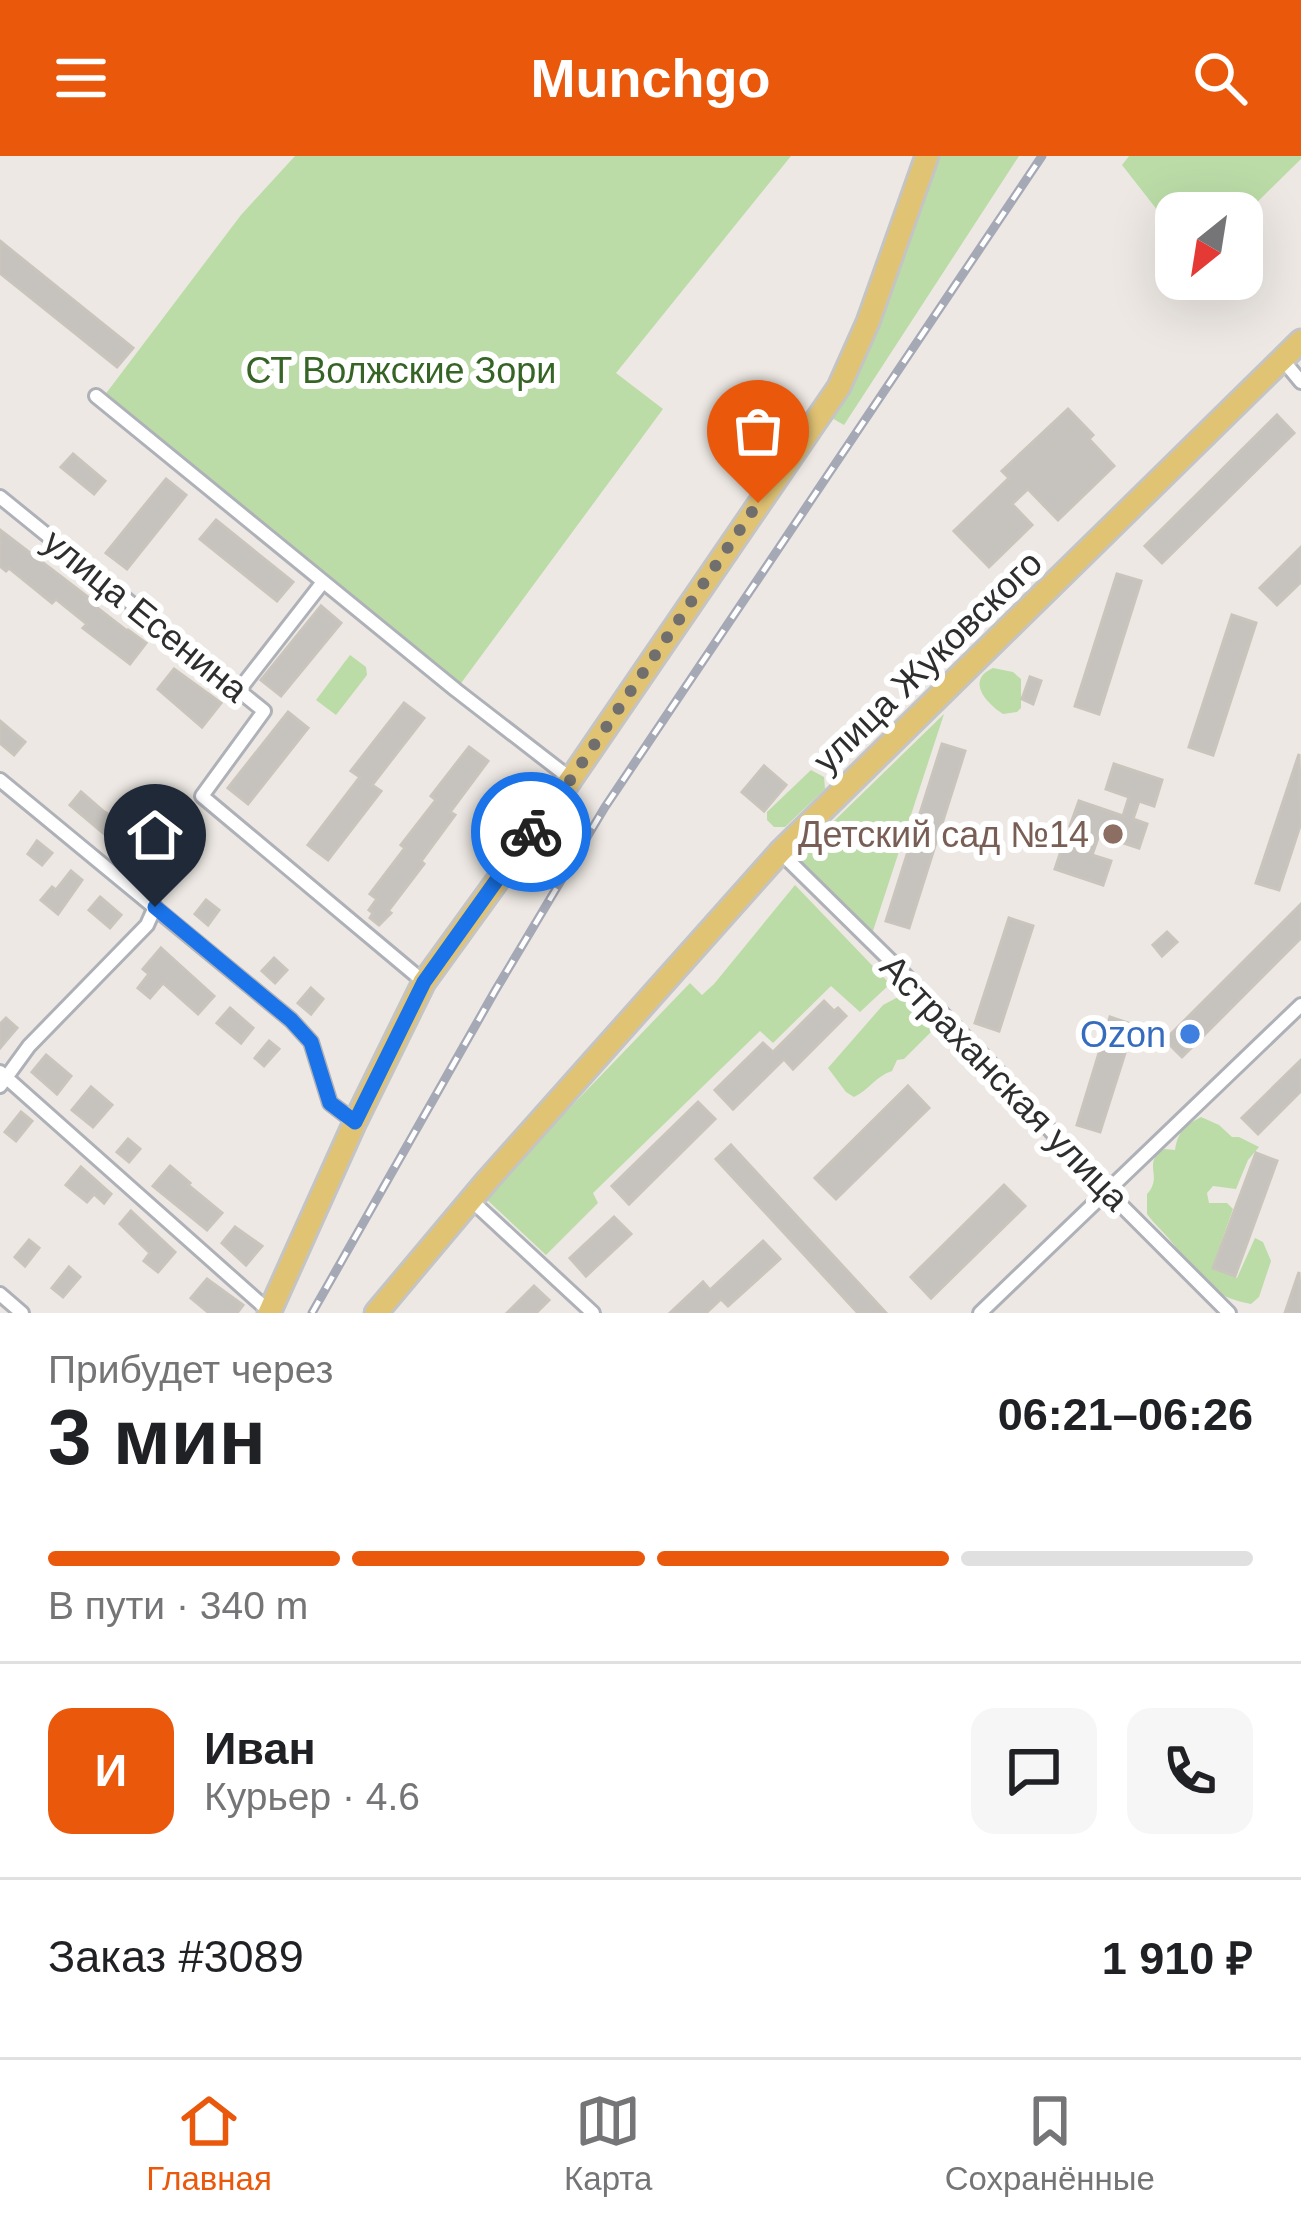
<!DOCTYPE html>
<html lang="ru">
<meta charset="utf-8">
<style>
:root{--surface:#fff;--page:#f6f6f6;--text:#202124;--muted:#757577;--line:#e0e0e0;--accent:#ea580c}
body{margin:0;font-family:Arial,sans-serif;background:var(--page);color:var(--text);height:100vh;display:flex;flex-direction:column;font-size:45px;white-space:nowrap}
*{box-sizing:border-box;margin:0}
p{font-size:39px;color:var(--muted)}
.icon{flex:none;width:66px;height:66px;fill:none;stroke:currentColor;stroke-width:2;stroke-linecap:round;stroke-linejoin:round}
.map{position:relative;height:1157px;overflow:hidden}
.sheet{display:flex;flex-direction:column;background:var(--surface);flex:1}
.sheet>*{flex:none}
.needle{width:78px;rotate:210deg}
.buttons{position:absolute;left:1155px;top:36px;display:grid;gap:24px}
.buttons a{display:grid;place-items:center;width:108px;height:108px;border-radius:24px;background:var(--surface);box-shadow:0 12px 48px #0002;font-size:60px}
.pin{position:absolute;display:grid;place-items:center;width:102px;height:102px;color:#fff;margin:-123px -51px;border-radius:50% 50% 50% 0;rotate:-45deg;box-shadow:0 0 12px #0007}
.pin .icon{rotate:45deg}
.courier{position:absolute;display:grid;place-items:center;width:120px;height:120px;margin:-60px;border:9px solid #1a73e8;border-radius:50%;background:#fff;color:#222;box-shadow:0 3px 15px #0007}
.head em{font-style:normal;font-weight:700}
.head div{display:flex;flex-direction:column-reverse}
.head{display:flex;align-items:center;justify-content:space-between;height:204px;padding:0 48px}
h1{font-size:78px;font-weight:700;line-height:90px}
.bar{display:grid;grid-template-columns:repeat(4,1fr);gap:18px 12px;align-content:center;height:144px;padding:0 48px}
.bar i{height:15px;border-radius:9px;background:var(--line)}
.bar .selected{background:var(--accent)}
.bar p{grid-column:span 4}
.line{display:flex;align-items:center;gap:30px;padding:0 48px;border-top:3px solid var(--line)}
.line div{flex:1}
.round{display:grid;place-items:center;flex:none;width:126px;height:126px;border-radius:24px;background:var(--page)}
header{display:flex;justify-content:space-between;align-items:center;height:156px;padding:0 48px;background:var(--accent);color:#fff;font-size:54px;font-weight:700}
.tabs{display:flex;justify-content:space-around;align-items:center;height:168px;border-top:3px solid var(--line);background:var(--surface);font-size:33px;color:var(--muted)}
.tabs a{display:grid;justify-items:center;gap:6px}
.tabs .selected{color:var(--accent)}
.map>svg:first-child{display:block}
</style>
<header><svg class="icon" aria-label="menu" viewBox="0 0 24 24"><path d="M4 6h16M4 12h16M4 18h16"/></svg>Munchgo<svg class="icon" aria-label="search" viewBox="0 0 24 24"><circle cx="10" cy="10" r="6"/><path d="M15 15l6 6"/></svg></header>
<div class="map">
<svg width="1301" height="1157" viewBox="0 0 1301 1157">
<rect width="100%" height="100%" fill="#ede8e3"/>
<!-- green -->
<g fill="#bbdca7">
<path d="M295 0H791L616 217 663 253 456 534 101 244 241 59Z"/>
<path d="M939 0H1019L844 269 830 261 858 217Z"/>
<path d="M1129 0H1301V3L1242 61V57H1176V78L1122 9Z"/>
<path d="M350 499 366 511 367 519 336 559 316 544Z"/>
<path d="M993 512 1013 516 1021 523V552L1017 556 1003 558C985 546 966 524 993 512Z"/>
<path d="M944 558 871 781 795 703Z"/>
<path d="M811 614 824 621 825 633 785 671H774L767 664V656Z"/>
<path d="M795 729 890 828 860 856 831 830 773 887 760 875 593 1037 598 1047 546 1099 484 1041 690 827 702 839 714 828Z"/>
<path d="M902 839C911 848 928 864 933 874L904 903 897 904 892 915C876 920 869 934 854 941L846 936 828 912 883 849Z"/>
<path d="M1201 961 1219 969 1232 981H1239L1259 991 1248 1004 1236 1033 1213 1030 1207 1037 1209 1047H1227L1233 1053 1212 1112 1237 1122 1255 1082 1263 1086 1271 1105 1259 1141 1251 1148C1207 1139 1200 1124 1174 1089 1166 1078 1155 1069 1147 1058V1038C1164 1020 1141 1007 1164 993L1175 994C1178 976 1184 970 1201 961Z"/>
</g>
<!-- building -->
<g fill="#c6c3be" stroke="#c9c4bc" stroke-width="3">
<path d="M0 85 133 192 117 211 0 117Z"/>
<path d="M1068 253 1093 279 1089 283 1114 310 1058 364 1028 333 1012 348 1032 369 989 411 954 375 1009 322 1002 315Z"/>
<path d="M1277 259 1294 277 1162 407 1145 390Z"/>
<path d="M73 298 105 325 94 338 61 311Z"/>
<path d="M166 323 186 339 127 413 106 397Z"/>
<path d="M216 364 293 426 277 445 200 383Z"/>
<path d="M0 374 89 442 87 444 127 475 128 474 146 487 130 508 83 472 87 468 56 443 52 447 9 412 6 415 0 410Z"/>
<path d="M1301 391V426L1277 449 1260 432Z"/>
<path d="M1117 418 1141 425 1099 558 1075 550Z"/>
<path d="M321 450 341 467 281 540 261 524Z"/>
<path d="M1232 459 1256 467 1213 599 1189 591Z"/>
<path d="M174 513 221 547 202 571 158 533Z"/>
<path d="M1030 521 1041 525 1033 548 1022 543Z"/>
<path d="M404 547 424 562 372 629 381 635 328 704 308 689 360 621 351 615Z"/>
<path d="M288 556 308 572 248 648 228 632Z"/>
<path d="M0 565 25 586 14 599 0 587Z"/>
<path d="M942 588 965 595 909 772 886 765Z"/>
<path d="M469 591 488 605 450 656 455 659 421 705 424 708 388 755 391 757 379 769 370 762 373 757 369 754 377 743 370 738 405 692 401 689 436 644 431 640Z"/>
<path d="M1299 598 1301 667 1279 734 1256 727Z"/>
<path d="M1114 608 1162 624 1154 650 1139 645 1133 663 1147 668 1139 692 1099 679 1092 699 1111 705 1103 729 1055 713 1063 689 1083 696 1089 676 1070 670 1079 645 1123 660 1129 641 1106 633Z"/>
<path d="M764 610 786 629 764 655 742 636Z"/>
<path d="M81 636 103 655 135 675 121 692 70 649Z"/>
<path d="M37 685 52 697 42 709 28 698Z"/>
<path d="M154 694 166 704 153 719 141 709Z"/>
<path d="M71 715 82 724 58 758 41 744 52 731 56 734Z"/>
<path d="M100 741 121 759 110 772 89 754Z"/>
<path d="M206 744 219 754 208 769 195 758Z"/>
<path d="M1301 748V782L1182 901 1165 884Z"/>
<path d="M1009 762 1033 770 999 875 975 867Z"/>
<path d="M1167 776 1177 786 1162 800 1153 789Z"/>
<path d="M161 792 214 840 198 858 163 827 150 842 138 832 149 818 143 813Z"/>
<path d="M274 802 287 814 275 827 262 815Z"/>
<path d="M311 832 323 843 311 858 298 847Z"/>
<path d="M824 845 834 855 838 852 846 860 793 913 784 903 733 953 715 934 763 887 773 896Z"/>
<path d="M230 852 253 872 241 887 217 867Z"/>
<path d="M1110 861 1134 869 1100 976 1077 969Z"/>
<path d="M6 862 17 872 0 892V868Z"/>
<path d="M269 885 279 893 264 910 255 902Z"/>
<path d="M46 899 71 920 57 938 32 916Z"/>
<path d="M1301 904V935L1258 978 1242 962Z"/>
<path d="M908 930 929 952 836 1043 815 1022Z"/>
<path d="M91 931 112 949 93 971 72 954Z"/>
<path d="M698 946 715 963 629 1048 612 1030Z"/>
<path d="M21 956 32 965 16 985 5 976Z"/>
<path d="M128 983 140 993 129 1006 117 996Z"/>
<path d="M731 989 886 1157H858L716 1003Z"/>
<path d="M1256 997 1277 1005 1235 1120 1213 1112Z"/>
<path d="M170 1010 190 1027 188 1029 222 1057 207 1074 153 1030Z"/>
<path d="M81 1011 111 1038 104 1047 94 1038 87 1046 66 1029Z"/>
<path d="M1004 1029 1025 1050 931 1142 911 1121Z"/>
<path d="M131 1055 175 1096 158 1116 144 1105 150 1097 120 1068Z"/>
<path d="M614 1061 631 1078 586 1120 570 1102Z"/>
<path d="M235 1071 262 1090 246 1109 222 1087Z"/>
<path d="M29 1084 39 1092 25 1110 15 1101Z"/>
<path d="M763 1085 780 1103 728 1150 721 1143 706 1157H670L703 1126 710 1134Z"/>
<path d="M69 1111 80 1121 63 1141 52 1132Z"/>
<path d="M1299 1116 1301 1157H1285Z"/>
<path d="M207 1123 243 1149 237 1157H209L191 1142Z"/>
<path d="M534 1130 549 1144 536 1157H507Z"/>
</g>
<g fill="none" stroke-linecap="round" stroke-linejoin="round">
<!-- minor casing -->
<g stroke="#afb1b8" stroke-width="18">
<g id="minor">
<path d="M1282 203 1301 226"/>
<path d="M96 240 456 534 571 623"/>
<path d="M0 341 264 555 202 640 424 826"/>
<path d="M239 534 323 426"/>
<path d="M0 624 291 864 311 886 330 947 355 966"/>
<path d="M780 696 905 819 992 909 1084 1012 1229 1157"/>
<path d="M0 916 270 1156"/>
<path d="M0 930 29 890 147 769 155 751"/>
<path d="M471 1044 593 1157"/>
<path d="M0 1138 22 1157"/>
<path d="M980 1157 1301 849"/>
</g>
</g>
<!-- primary casing -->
<g stroke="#c4c4c4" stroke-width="27">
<g id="primary">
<path d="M269 1157 355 966 424 826 571 623 839 231 868 166 927 0"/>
<path d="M376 1157 486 1026 780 696 1301 185"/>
</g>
</g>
<!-- minor -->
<use href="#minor" stroke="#fff" stroke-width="12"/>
<!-- primary -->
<use href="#primary" stroke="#e1c374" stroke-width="21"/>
<!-- rail casing -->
<g stroke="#a5a8b5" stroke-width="9">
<path id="rail" d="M312 1157 495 835 605 651 1042 0"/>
</g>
<!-- rail -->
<use href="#rail" stroke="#fff" stroke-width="4.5" stroke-dasharray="14" stroke-linecap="butt"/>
</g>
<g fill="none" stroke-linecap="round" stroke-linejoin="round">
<!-- done -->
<path stroke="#716f6d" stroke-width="12" stroke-dasharray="0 21.6" d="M531 676 571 623 758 347"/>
<!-- route -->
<path stroke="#1a73e8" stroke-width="15" d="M155 751 291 864 311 886 330 947 355 966 424 826 531 676"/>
</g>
<!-- markers -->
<circle fill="#8d6e63" stroke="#fff" stroke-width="4.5" cx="1113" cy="678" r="12"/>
<circle fill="#3f7fe0" stroke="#fff" stroke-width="4.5" cx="1190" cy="878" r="12"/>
<g text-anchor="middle" stroke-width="12" stroke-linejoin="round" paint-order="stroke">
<!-- park labels -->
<g font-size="36" fill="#356425" stroke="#fff">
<text x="401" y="227">СТ Волжские Зори</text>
</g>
<!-- street labels -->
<g font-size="36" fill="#2e2e2e" stroke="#fff">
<text transform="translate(146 459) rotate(39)" y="13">улица Есенина</text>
<text transform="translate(927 505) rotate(-44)" y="13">улица Жуковского</text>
<text transform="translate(1005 926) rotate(46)" y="13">Астраханская улица</text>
</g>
<!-- education labels -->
<g font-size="36" fill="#785e54" stroke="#fff" text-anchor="end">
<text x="1089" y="691">Детский сад №14</text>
</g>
<!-- shop labels -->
<g font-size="36" fill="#366cbe" stroke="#fff" text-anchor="end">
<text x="1166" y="891">Ozon</text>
</g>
</g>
</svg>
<div class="buttons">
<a><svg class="needle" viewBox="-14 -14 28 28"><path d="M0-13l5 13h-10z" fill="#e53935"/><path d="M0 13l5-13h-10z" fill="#757577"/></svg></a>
</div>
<div class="pin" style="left:758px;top:347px;background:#ea580c"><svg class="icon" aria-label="bag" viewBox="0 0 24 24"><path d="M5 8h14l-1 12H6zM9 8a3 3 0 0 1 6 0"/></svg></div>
<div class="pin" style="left:155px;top:751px;background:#1f2937"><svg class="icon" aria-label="home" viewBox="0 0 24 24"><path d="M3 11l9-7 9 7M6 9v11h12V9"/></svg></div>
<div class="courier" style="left:531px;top:676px"><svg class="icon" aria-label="bike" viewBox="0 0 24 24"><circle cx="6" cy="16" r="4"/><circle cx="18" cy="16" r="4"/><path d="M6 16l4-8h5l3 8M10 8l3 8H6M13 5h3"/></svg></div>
</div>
<section class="sheet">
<div class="head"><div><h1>3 мин</h1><p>Прибудет через</p></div><em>06:21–06:26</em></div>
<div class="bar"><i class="selected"></i><i class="selected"></i><i class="selected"></i><i></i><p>В пути · 340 m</p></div>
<div class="line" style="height:216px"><b class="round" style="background:var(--accent);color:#fff">И</b><div><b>Иван</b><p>Курьер · 4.6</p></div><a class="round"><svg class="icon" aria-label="chat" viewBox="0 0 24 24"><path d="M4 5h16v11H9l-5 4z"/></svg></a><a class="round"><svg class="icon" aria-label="phone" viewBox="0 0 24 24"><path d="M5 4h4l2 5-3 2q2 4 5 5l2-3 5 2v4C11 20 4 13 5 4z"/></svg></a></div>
<div class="line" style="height:156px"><div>Заказ #3089</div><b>1 910 ₽</b></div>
</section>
<nav class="tabs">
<a class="selected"><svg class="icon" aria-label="home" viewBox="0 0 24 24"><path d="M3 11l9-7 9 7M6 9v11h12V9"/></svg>Главная</a>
<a><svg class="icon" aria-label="map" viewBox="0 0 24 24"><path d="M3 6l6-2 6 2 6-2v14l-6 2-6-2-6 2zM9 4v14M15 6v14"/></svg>Карта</a>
<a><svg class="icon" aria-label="saved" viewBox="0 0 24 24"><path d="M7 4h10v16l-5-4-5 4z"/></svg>Сохранённые</a>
</nav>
